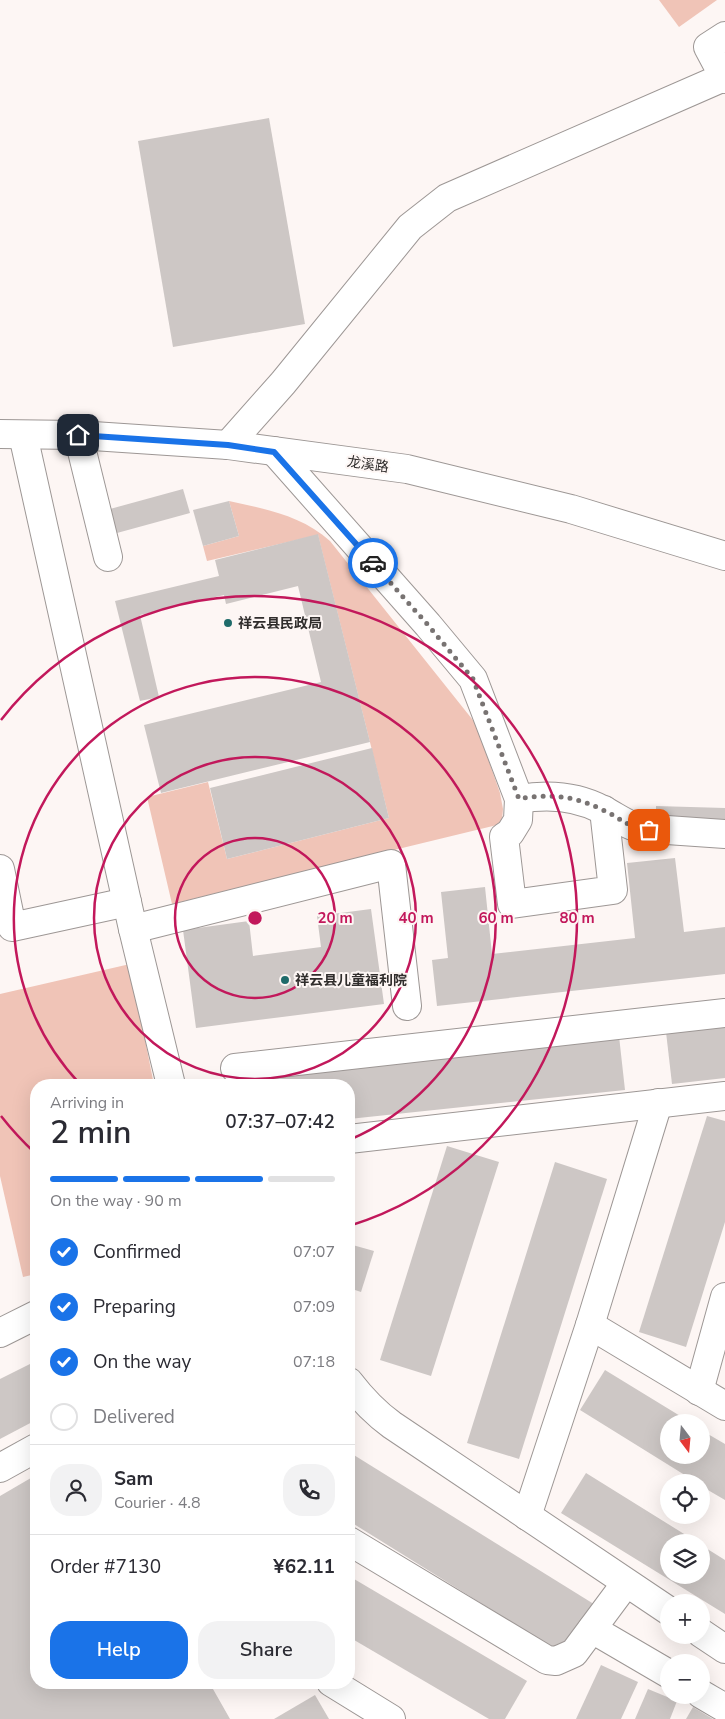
<!DOCTYPE html>
<meta charset="utf-8">
<style>
:root{--surface:#fff;--page:#f2f2f3;--text:#2b2b33;--muted:#7c7c81;--line:#e1e1e2;--accent:#1a73e8}
body{margin:0;font-family:"Nunito Sans","Noto Sans SC",sans-serif;background:var(--page);color:var(--text);height:100vh;display:flex;flex-direction:column;font-size:19px;white-space:nowrap}
*{box-sizing:border-box;margin:0}
p{font-size:16px;color:var(--muted)}
.icon{flex:none;width:28px;height:28px;fill:none;stroke:currentColor;stroke-width:2;stroke-linecap:round;stroke-linejoin:round}
.map{position:relative;flex:1;overflow:hidden}
.side{position:absolute;left:30px;top:1079px;width:325px;height:610px;display:flex;flex-direction:column;background:var(--surface);border-radius:20px;box-shadow:0 5px 20px #0002}
.side>*{flex:none}
.needle{width:32px;rotate:164deg}
.fabs{position:absolute;left:660px;top:1414px;display:grid;gap:10px}
.fabs a{display:grid;place-items:center;width:50px;height:50px;border-radius:50%;background:var(--surface);box-shadow:0 5px 20px #0002;font-size:25px}
.pin{position:absolute;display:grid;place-items:center;width:42px;height:42px;color:#fff;margin:-21px;border-radius:10px;box-shadow:0 2px 8px #0006}
.courier{position:absolute;display:grid;place-items:center;width:50px;height:50px;margin:-25px;border:4px solid #1a73e8;border-radius:50%;background:#fff;color:#222;box-shadow:0 1px 6px #0007}
.overview em{font-style:normal;font-weight:600}
.overview div{display:flex;flex-direction:column-reverse}
.overview{display:flex;align-items:center;justify-content:space-between;height:85px;padding:0 20px}
h1{font-size:32px;font-weight:600;line-height:38px}
.bar{display:grid;grid-template-columns:repeat(4,1fr);gap:8px 5px;align-content:center;height:60px;padding:0 20px}
.bar i{height:6px;border-radius:4px;background:var(--line)}
.bar .current{background:var(--accent)}
.bar p{grid-column:span 4}
.line{display:flex;align-items:center;gap:12px;padding:0 20px;border-top:1px solid var(--line)}
.line div{flex:1}
.round{display:grid;place-items:center;flex:none;width:52px;height:52px;border-radius:20px;background:var(--page)}
ol{padding:0 20px;list-style:none}
li{display:flex;align-items:center;gap:15px;height:55px}
li p{margin-inline-start:auto}
li .icon{padding:5px;border-radius:50%;background:var(--accent);color:#fff;stroke-width:4}
li:last-child{color:var(--muted)}
li i{width:28px;height:28px;border:2px solid var(--line);border-radius:50%}
.primary-button{display:flex;gap:10px;margin-top:auto;padding:10px 20px}
.primary-button a{flex:1;height:58px;border-radius:20px;background:var(--accent);color:#fff;font-size:20px;font-weight:600;line-height:58px;text-align:center}
.primary-button a+a{background:var(--page);color:var(--text)}
.map>svg:first-child{display:block}
</style>
<div class="map">
<svg width="725" height="1719" viewBox="0 0 725 1719">
<rect width="100%" height="100%" fill="#fdf6f4"/>
<!-- green -->
<g fill="#f0c4b7">
<path d="M659 0H717L679 27Z"/>
<path d="M229 501C265 509 301 515 330 541L476 724 500 793 503 809 502 820 497 825 172 904 147 797 208 782 227 859 389 818 318 535 207 561 203 546 239 536Z"/>
<path d="M130 964 154 1085H36V1274L23 1277 0 1176V994Z"/>
</g>
<!-- building -->
<g fill="#cdc7c5">
<path d="M269 118 305 324 173 347 138 141Z"/>
<path d="M183 489 190 513 117 533 110 509Z"/>
<path d="M229 501 239 536 203 546 193 510Z"/>
<path d="M318 534 370 742 161 793 144 725 321 682 298 586 226 604 224 595 140 615 159 697 140 701 115 601 219 576 215 560Z"/>
<path d="M372 748 389 818 227 859 210 788Z"/>
<path d="M656 806 725 808V830L656 827Z"/>
<path d="M675 858 684 932 725 927V974L437 1006 432 960 448 958 441 892 485 887 492 954 635 938 627 863Z"/>
<path d="M371 909 384 1004 196 1028 183 930 249 921 253 956 321 947 317 916Z"/>
<path d="M725 1026V1078L672 1084 666 1032Z"/>
<path d="M619 1036 625 1090 349 1119V1085H243V1077Z"/>
<path d="M707 1116 725 1121V1222L686 1347 639 1332Z"/>
<path d="M447 1146 499 1162 431 1376 380 1360Z"/>
<path d="M555 1162 607 1179 519 1459 467 1443Z"/>
<path d="M349 1244 374 1251 361 1292 349 1288Z"/>
<path d="M36 1361V1420L0 1439V1379Z"/>
<path d="M605 1370 690 1422H669V1455H701V1430L725 1444V1500L701 1486V1482H696L580 1410Z"/>
<path d="M349 1452 597 1606 566 1656 349 1521Z"/>
<path d="M586 1473 697 1542H669V1575H701V1545L725 1560V1614L561 1513Z"/>
<path d="M36 1475V1682H209L230 1719H0V1496Z"/>
<path d="M349 1576 527 1681 505 1719H489L349 1637Z"/>
<path d="M601 1665 638 1682 621 1719H576Z"/>
<path d="M648 1689 677 1701 670 1719H635Z"/>
<path d="M315 1695 329 1719H274Z"/>
<path d="M693 1707 713 1719H686Z"/>
</g>
<g fill="none" stroke-linecap="round" stroke-linejoin="round">
<!-- minor casing -->
<g stroke="#9d9795" stroke-width="30">
<g id="minor">
<path d="M725 36 708 47 725 79"/>
<path d="M0 434 78 435 228 445 407 469 571 509 725 556"/>
<path d="M23 435 133 929 171 1085"/>
<path d="M78 435 108 557"/>
<path d="M228 445 283 383 410 227 447 198 724 77"/>
<path d="M274 451 428 625 473 679 519 799 518 820 510 833 504 837 512 904 613 890 604 810"/>
<path d="M519 799C548 794 577 796 603 810 615 816 625 824 638 828L725 834"/>
<path d="M0 869 12 927 127 902"/>
<path d="M133 929 391 864 407 1006"/>
<path d="M235 1068 725 1013"/>
<path d="M349 1139 725 1096"/>
<path d="M590 1325 725 1406"/>
<path d="M0 1333 36 1315"/>
<path d="M349 1382C362 1399 374 1412 392 1425L669 1611"/>
<path d="M699 1391 725 1297"/>
<path d="M0 1468 36 1448"/>
<path d="M527 1516 590 1325 658 1103"/>
<path d="M349 1541 547 1660 556 1661 574 1653 626 1583"/>
<path d="M592 1629 669 1674"/>
<path d="M701 1633 725 1649"/>
<path d="M331 1682 391 1719"/>
<path d="M701 1694 725 1708"/>
</g>
</g>
<!-- minor -->
<use href="#minor" stroke="#fff" stroke-width="28"/>
</g>
<g fill="none" stroke-linecap="round" stroke-linejoin="round">
<!-- done -->
<path stroke="#787372" stroke-width="5" stroke-dasharray="0 9" d="M373 563 428 625 473 679 519 799C549 793 575 796 603 810 621 818 626 827 649 830"/>
<!-- route -->
<path stroke="#1a73e8" stroke-width="6" d="M78 435 228 445 274 452 373 563"/>
</g>
<!-- distance rings -->
<g fill="none" stroke="#c2185b" stroke-width="2.5">
<circle cx="255" cy="918" r="80"/>
<circle cx="255" cy="918" r="161"/>
<path d="M80 1084A241 241 0 1 1 349 1140"/>
<path d="M35 1153A322 322 0 0 1 1 1116M1 720A322 322 0 1 1 349 1226"/>
</g>
<!-- markers -->
<g fill="#1f6b6a" stroke="#fdf6f4" stroke-width="2">
<circle cx="228" cy="623" r="5"/>
<circle cx="285" cy="980" r="5"/>
</g>
<g text-anchor="middle" stroke-width="4" stroke-linejoin="round" paint-order="stroke">
<!-- street labels -->
<g font-size="14" fill="#302d2c" stroke="#fdf6f4">
<text transform="translate(368 464) rotate(8)" y="5">龙溪路</text>
</g>
<!-- poi labels -->
<g font-size="14" font-weight="bold" fill="#302d2c" stroke="#fdf6f4" text-anchor="start">
<text x="238" y="628">祥云县民政局</text>
<text x="295" y="985">祥云县儿童福利院</text>
</g>
</g>
<circle cx="255" cy="918" r="8" fill="#c2185b" stroke="#fdf6f4" stroke-width="2.5"/>
<g font-size="15" text-anchor="middle" font-weight="bold" fill="#c2185b" stroke="#fdf6f4" stroke-width="4" stroke-linejoin="round" paint-order="stroke">
<text x="335" y="923">20 m</text>
<text x="416" y="923">40 m</text>
<text x="496" y="923">60 m</text>
<text x="577" y="923">80 m</text>
</g>
</svg>
<div class="fabs">
<a><svg class="needle" viewBox="-14 -14 28 28"><path d="M0-13l5 13h-10z" fill="#e53935"/><path d="M0 13l5-13h-10z" fill="#7c7c81"/></svg></a>
<a><svg class="icon" aria-label="locate" viewBox="0 0 24 24"><circle cx="12" cy="12" r="6"/><path d="M12 2v4M12 18v4M2 12h4M18 12h4"/></svg></a>
<a><svg class="icon" aria-label="layers" viewBox="0 0 24 24"><path d="M12 4l9 5-9 5-9-5zM3 14l9 5 9-5"/></svg></a>
<a>+</a>
<a>−</a>
</div>
<div class="pin" style="left:649px;top:830px;background:#ea580c"><svg class="icon" aria-label="bag" viewBox="0 0 24 24"><path d="M5 8h14l-1 12H6zM9 8a3 3 0 0 1 6 0"/></svg></div>
<div class="pin" style="left:78px;top:435px;background:#1f2937"><svg class="icon" aria-label="home" viewBox="0 0 24 24"><path d="M3 11l9-7 9 7M6 9v11h12V9"/></svg></div>
<div class="courier" style="left:373px;top:563px"><svg class="icon" aria-label="car" viewBox="0 0 24 24"><path d="M5 17H2v-5l4-1 3-4h7l3 4 3 1v5h-3M9 17h6M6 11h13"/><circle cx="7" cy="17" r="2"/><circle cx="17" cy="17" r="2"/></svg></div>
<section class="side">
<div class="overview"><div><h1>2 min</h1><p>Arriving in</p></div><em>07:37–07:42</em></div>
<div class="bar"><i class="current"></i><i class="current"></i><i class="current"></i><i></i><p>On the way · 90 m</p></div>
<ol>
<li><svg class="icon" aria-label="check" viewBox="0 0 24 24"><path d="M5 12l5 5 9-10"/></svg>Confirmed<p>07:07</p></li>
<li><svg class="icon" aria-label="check" viewBox="0 0 24 24"><path d="M5 12l5 5 9-10"/></svg>Preparing<p>07:09</p></li>
<li><svg class="icon" aria-label="check" viewBox="0 0 24 24"><path d="M5 12l5 5 9-10"/></svg>On the way<p>07:18</p></li>
<li><i></i>Delivered</li>
</ol>
<div class="line" style="height:90px"><a class="round"><svg class="icon" aria-label="person" viewBox="0 0 24 24"><circle cx="12" cy="8" r="4"/><path d="M4 21q1-7 8-7t8 7"/></svg></a><div><b>Sam</b><p>Courier · 4.8</p></div><a class="round"><svg class="icon" aria-label="phone" viewBox="0 0 24 24"><path d="M5 4h4l2 5-3 2q2 4 5 5l2-3 5 2v4C11 20 4 13 5 4z"/></svg></a></div>
<div class="line" style="height:65px"><div>Order #7130</div><b>¥62.11</b></div>
<div class="primary-button"><a>Help</a><a>Share</a></div>
</section>
</div>
